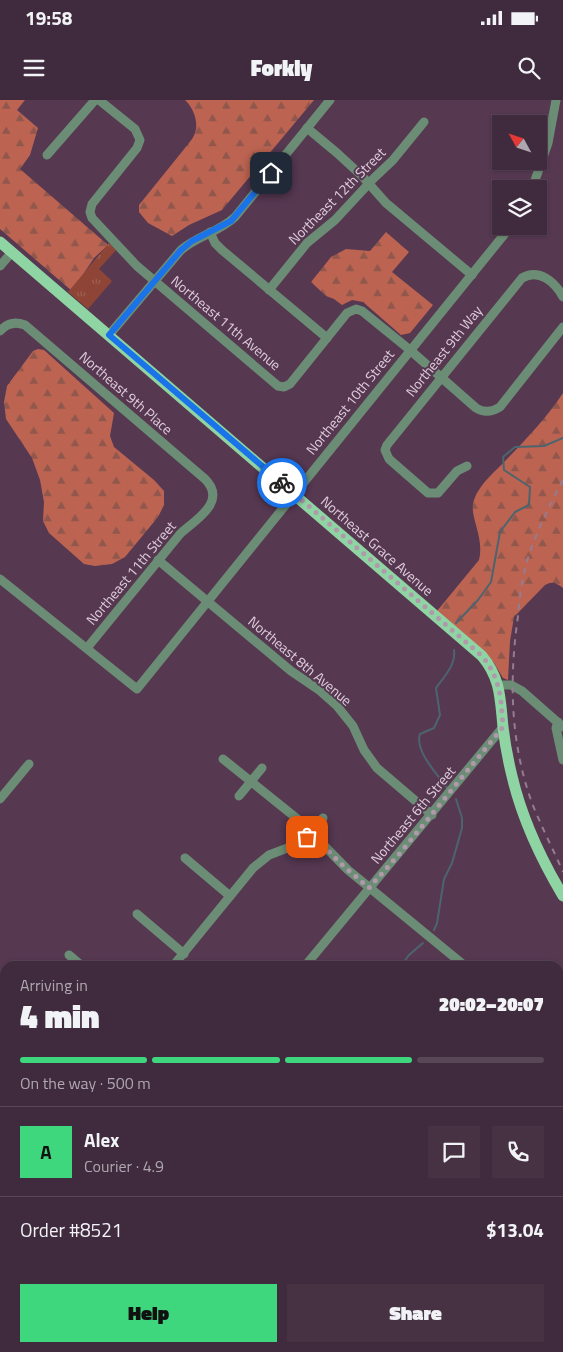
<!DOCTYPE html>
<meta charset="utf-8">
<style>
:root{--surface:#402a3d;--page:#473244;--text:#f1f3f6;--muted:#aea7b0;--line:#594657;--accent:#3ed77d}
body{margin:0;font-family:"Titillium Web",sans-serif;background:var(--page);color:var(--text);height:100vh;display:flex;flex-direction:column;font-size:19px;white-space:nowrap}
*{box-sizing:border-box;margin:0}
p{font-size:16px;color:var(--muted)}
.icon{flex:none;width:28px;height:28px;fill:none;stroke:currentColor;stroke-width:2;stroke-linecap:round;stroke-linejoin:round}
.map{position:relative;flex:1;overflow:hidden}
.details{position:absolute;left:0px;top:861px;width:564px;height:391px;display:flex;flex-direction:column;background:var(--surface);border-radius:15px 15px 0 0;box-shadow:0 1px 4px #0004,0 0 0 1px var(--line)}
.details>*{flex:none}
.needle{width:32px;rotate:310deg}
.tools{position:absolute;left:492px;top:15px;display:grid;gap:10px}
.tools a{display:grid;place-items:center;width:55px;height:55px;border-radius:0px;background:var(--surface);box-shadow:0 1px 4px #0004,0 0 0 1px var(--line);font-size:25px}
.pin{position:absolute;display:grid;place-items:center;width:42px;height:42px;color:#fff;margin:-21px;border-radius:10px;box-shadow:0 2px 8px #0006}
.courier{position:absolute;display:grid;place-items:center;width:50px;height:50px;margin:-25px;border:4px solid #1a73e8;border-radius:50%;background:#fff;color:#222;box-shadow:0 1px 6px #0007}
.overview em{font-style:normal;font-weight:800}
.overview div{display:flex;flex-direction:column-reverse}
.overview{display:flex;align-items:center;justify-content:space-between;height:85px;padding:0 20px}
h1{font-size:32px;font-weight:800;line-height:38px}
.bar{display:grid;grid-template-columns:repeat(4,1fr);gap:8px 5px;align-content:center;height:60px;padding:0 20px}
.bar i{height:6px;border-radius:4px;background:var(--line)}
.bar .selected{background:var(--accent)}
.bar p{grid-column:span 4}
.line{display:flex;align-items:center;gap:12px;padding:0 20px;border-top:1px solid var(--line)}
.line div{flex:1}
.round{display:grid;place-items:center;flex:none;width:52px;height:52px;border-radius:0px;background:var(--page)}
.button{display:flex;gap:10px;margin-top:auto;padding:10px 20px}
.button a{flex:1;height:58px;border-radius:0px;background:var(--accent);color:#111;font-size:20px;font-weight:800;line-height:58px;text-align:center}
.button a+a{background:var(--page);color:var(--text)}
.status{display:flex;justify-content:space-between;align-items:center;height:35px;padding:0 25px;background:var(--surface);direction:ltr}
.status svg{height:14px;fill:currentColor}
header{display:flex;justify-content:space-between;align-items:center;height:65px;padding:0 20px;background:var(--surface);font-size:22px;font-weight:800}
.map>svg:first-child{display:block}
</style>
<div class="status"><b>19:58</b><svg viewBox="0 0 49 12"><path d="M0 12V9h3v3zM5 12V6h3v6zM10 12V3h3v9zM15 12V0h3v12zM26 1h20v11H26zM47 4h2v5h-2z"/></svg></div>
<header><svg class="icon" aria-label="menu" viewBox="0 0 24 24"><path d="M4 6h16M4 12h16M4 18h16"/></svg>Forkly<svg class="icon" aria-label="search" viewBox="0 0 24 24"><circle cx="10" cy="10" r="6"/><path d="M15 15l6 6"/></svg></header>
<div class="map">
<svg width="563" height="1252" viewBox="0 0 563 1252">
<defs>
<pattern id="forest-firs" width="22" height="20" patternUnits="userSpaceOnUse" patternTransform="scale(1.25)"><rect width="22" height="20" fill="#bc6451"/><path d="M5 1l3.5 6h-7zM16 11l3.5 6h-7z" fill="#92574c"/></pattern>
<pattern id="park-tufts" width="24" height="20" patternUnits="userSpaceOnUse" patternTransform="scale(1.25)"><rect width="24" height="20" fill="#8f4536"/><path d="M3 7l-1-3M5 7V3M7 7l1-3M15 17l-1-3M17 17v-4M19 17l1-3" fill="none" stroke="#9e5f52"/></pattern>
</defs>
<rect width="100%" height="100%" fill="#563851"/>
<!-- built -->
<path fill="#64405e" d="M563 1124V1252H455L459 1248H559V1129Z"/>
<!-- forest -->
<g fill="url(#forest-firs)">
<path d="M0 0H25L17 10 38 28 30 55 20 69 108 145 94 158 72 191 0 129Z"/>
<path d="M185 0H314L222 110 189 125 172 136 148 123 139 112V105L189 43C191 40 194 37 195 33 199 22 193 7 185 0Z"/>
<path d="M386 132 409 152 392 172 433 205 410 233 401 235 363 202 352 200 342 205 334 199 326 196 311 182 331 157 346 149 370 151Z"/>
<path d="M38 249 44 250 114 313 110 336 114 347 154 380 164 391V405L158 417 125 457 112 464 95 466 84 464 49 433 43 421 44 402 40 380 32 358 6 319 4 302 7 286 33 251Z"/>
<path d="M563 293V488C556 483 553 481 545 485L514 517 510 541 508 580 503 578 494 563 437 511 479 460C485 437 468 415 474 400 479 384 497 370 508 358 527 338 548 316 563 293Z"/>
</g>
<!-- park -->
<path fill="url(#park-tufts)" d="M109 143 116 150 99 169 112 181 88 209 68 192Z"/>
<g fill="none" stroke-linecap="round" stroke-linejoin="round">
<!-- stream -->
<g stroke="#4c646e" stroke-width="2">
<path d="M456 523 478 500 491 482 500 432 515 412 529 405 530 387 504 370 503 357 515 347 544 346 563 338"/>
<path d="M448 689C439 676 414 651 420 634L434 628 440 615 436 588C444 577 456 565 454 550"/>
<path d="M434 830 437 823 444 779 452 763 462 728V718L456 699"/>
<path d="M401 866 409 855 423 843"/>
<path d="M559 1085 563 1087"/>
</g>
<!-- minor -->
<g stroke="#6c8d75" stroke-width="9">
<path d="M99 0 135 29 140 40 137 48 92 104 90 112 92 118 137 166 278 286 284 287 290 284 347 213 356 209 362 211 410 250 476 308C484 313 492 312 500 307L563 227"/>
<path d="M307 28 337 53 362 76 386 103 472 175"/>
<path d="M47 55 95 0"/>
<path d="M532 89 548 43 556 0"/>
<path d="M210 132 215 143 222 150 327 238"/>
<path d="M0 166 12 152"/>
<path d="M269 190 307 143 335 120 374 78 393 60 424 22"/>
<path d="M0 231C7 223 15 221 25 225L205 379C228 402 195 420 180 434L87 548"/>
<path d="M109 235 181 150C197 136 219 132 235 117L330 0"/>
<path d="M467 366 457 371 438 393H428L389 359 385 350 387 345 522 178C539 168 555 182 563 197"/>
<path d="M158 460 291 571 319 590 337 606 353 626 364 650 377 668 432 715"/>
<path d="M0 479 137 589 511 126"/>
<path d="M499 585H511L522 591 563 627"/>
<path d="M558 622 556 628 563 660"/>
<path d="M223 659 300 721 348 770 465 866"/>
<path d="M239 696 262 668"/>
<path d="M0 699 29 664"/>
<path d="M185 758 230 796"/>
<path d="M137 814 184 854"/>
<path d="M69 855 82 866"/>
<path d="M173 866 253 768 269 755 298 744 307 737 323 718"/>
<path d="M305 866 503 627"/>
<path d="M559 942 563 946"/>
<path d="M0 992 5 996"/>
<path d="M0 1079 5 1073"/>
<path d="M0 1131 5 1135"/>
<path d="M559 1131 563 1125"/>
<path d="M138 1248 143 1252"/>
<path d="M259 1248 265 1252"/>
<path d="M472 1248 478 1252"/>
<path d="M177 1252 180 1248"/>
<path d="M460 1252 463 1248"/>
</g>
<!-- major -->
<g stroke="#8fd5a3" stroke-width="11">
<path d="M0 142 482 556C501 579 500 598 503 627 505 644 508 660 512 676 522 719 541 759 563 796"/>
<path d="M559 1245 563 1240"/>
</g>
<!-- rail -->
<path stroke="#957c90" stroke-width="2" stroke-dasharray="6 6" stroke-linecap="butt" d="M563 380C551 402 540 425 531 449 523 470 520 494 518 516 509 579 510 642 532 703 541 726 553 749 563 772"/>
</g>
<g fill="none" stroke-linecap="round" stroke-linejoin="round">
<!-- done -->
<path stroke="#b099ab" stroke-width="5" stroke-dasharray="0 9" d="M282 383 482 556C501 579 501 599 503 627L401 752 369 788 339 762 311 732 307 737"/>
<!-- route -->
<path stroke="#1a73e8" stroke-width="6" d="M271 73 231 121 192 141 181 150 109 235 282 383"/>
</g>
<g text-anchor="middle" stroke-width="4" stroke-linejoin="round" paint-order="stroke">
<!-- street labels -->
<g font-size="14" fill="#e0cddc" stroke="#563851">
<text transform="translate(337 96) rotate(-45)" y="5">Northeast 12th Street</text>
<text transform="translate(226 223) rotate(40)" y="5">Northeast 11th Avenue</text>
<text transform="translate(444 251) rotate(-51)" y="5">Northeast 9th Way</text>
<text transform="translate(126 293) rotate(41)" y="5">Northeast 9th Place</text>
<text transform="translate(350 302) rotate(-51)" y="5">Northeast 10th Street</text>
<text transform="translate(377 446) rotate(41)" y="5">Northeast Grace Avenue</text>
<text transform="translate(131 473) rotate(-50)" y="5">Northeast 11th Street</text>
<text transform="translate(300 561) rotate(40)" y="5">Northeast 8th Avenue</text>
<text transform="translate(413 715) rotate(-50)" y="5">Northeast 6th Street</text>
</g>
</g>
</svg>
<div class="tools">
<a><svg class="needle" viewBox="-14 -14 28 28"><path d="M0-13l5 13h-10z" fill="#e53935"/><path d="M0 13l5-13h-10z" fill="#aea7b0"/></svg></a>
<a><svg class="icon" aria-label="layers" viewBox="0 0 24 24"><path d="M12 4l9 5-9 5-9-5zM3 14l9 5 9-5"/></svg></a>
</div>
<div class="pin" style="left:307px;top:737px;background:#ea580c"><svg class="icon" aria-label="bag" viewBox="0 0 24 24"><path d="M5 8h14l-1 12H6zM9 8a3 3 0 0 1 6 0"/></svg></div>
<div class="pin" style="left:271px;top:73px;background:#1f2937"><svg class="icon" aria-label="home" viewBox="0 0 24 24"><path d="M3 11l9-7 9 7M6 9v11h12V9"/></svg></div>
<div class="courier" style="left:282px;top:383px"><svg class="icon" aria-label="bike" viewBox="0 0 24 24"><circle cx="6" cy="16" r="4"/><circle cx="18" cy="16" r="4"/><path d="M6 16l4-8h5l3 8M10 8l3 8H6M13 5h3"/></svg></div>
<section class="details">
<div class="overview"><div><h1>4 min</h1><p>Arriving in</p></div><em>20:02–20:07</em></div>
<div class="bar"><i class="selected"></i><i class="selected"></i><i class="selected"></i><i></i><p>On the way · 500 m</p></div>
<div class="line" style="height:90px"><b class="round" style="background:var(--accent);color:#111">A</b><div><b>Alex</b><p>Courier · 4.9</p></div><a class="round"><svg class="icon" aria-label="chat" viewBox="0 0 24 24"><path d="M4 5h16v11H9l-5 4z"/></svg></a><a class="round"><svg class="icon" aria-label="phone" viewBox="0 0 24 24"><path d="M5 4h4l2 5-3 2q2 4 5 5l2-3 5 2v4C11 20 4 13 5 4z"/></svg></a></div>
<div class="line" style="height:65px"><div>Order #8521</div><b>$13.04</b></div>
<div class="button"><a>Help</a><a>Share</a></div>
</section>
</div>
